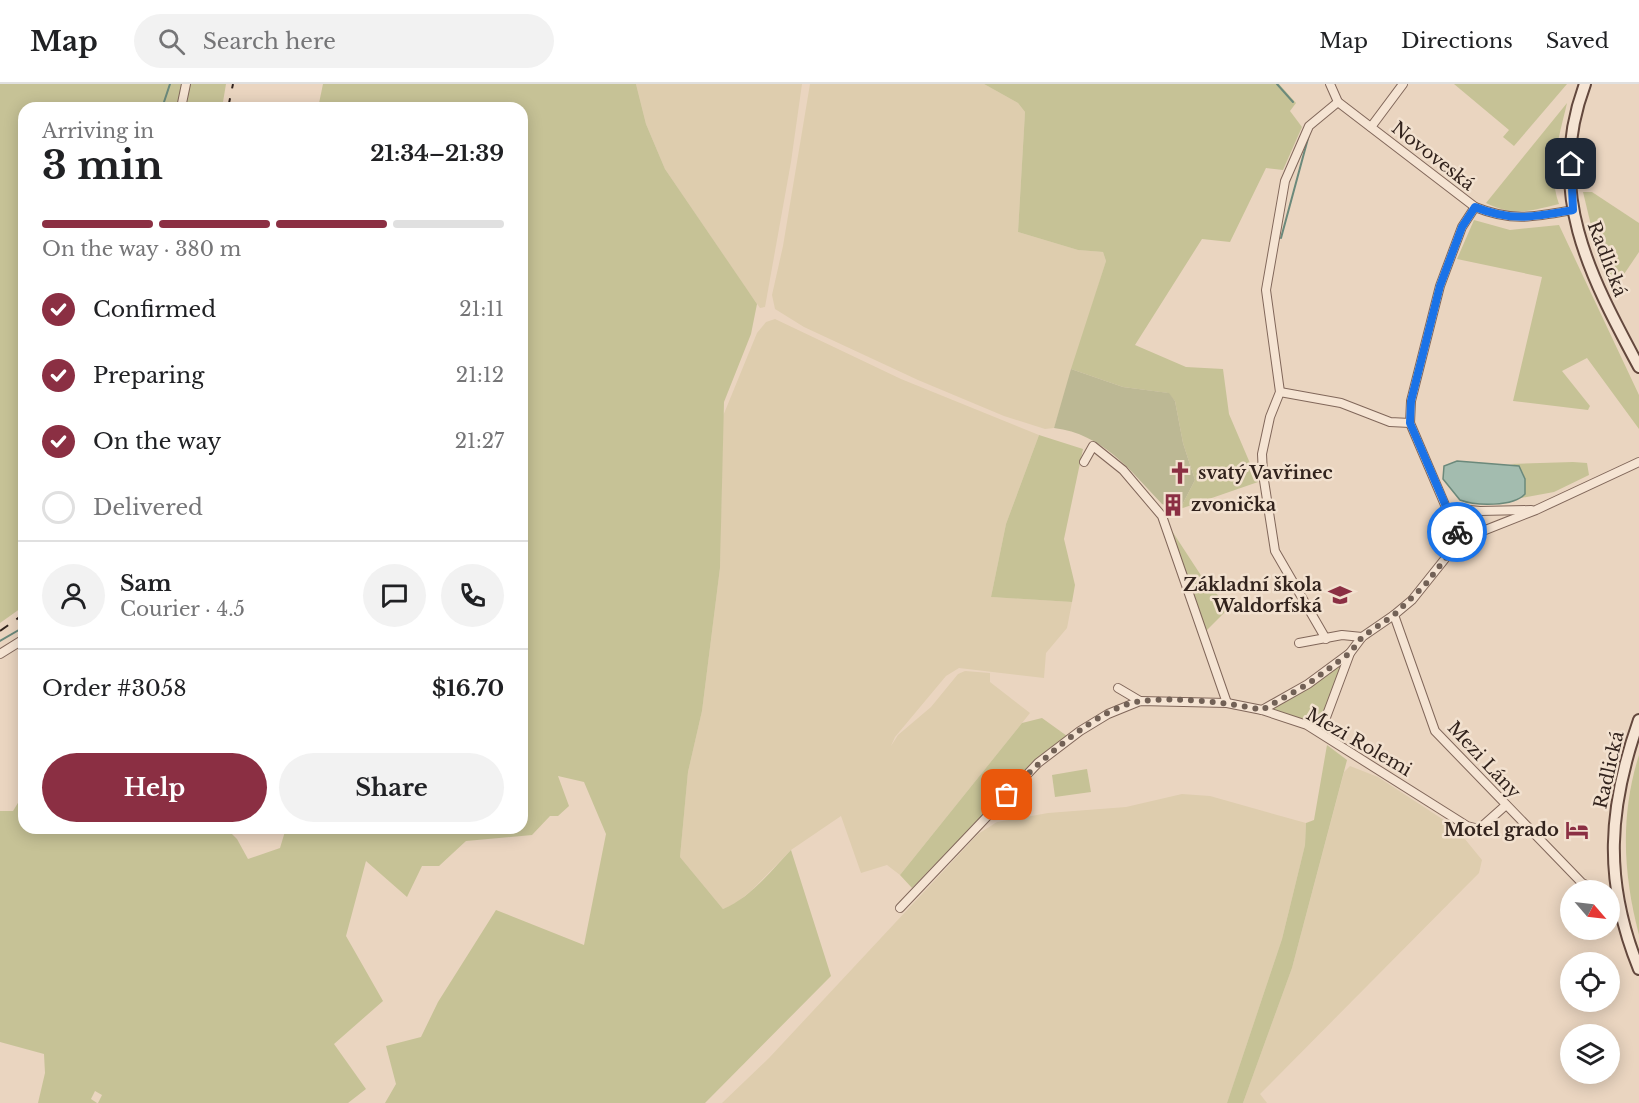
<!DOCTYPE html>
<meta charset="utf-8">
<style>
:root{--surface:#fff;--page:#f2f2f2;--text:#202124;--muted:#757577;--line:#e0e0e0;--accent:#8b2f43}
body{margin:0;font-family:"Libre Baskerville",serif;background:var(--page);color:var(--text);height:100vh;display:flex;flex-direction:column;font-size:22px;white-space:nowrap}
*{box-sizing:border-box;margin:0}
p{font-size:20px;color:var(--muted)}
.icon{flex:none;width:33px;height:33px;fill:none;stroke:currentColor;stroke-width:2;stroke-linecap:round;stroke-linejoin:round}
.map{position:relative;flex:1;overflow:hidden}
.side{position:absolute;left:18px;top:18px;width:510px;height:732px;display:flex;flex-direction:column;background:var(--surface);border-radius:18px;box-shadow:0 3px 15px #0003}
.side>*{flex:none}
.needle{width:39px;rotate:118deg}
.buttons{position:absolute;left:1560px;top:796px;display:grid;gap:12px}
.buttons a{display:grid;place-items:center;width:60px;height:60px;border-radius:50%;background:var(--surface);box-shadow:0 3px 15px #0003;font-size:30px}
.pin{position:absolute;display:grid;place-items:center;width:51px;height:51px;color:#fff;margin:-26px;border-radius:12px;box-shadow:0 3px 9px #0006}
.courier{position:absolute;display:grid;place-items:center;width:60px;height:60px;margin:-30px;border:4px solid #1a73e8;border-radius:50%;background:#fff;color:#222;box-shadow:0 2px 8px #0007}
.headline em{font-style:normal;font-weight:700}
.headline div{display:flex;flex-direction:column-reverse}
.headline{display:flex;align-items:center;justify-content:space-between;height:102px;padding:0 24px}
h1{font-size:39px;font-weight:700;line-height:45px}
.bar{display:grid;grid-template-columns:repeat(4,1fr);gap:9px 6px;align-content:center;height:72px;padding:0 24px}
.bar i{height:8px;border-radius:4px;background:var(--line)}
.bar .on{background:var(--accent)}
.bar p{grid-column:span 4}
.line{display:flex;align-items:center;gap:15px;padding:0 24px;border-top:2px solid var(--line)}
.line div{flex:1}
.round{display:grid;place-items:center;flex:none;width:63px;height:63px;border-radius:32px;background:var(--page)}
ol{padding:0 24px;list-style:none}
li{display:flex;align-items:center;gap:18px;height:66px}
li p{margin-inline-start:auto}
li .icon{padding:6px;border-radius:50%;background:var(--accent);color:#fff;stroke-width:4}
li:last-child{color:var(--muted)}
li i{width:33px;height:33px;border:3px solid var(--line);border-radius:50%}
.action{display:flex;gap:12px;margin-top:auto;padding:12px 24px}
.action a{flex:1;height:69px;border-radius:36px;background:var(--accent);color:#fff;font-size:24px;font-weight:700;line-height:69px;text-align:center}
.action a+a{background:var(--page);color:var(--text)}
header{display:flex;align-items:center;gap:36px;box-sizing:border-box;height:84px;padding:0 30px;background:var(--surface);border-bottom:2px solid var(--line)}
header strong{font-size:28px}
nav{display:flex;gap:33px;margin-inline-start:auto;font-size:21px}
.search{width:420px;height:54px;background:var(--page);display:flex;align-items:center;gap:15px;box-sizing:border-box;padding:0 21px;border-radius:33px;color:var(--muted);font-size:22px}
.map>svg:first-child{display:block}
</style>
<header>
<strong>Map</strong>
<div class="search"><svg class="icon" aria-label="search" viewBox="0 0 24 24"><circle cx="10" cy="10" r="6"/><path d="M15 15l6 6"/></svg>Search here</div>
<nav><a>Map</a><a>Directions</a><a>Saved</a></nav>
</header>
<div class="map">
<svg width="1639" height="1019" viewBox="0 0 1639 1019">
<rect width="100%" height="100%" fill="#ead5c0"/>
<!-- farmland -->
<g fill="#decdae">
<path d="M636 0H802L791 78 765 223 760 224 747 206 665 85 646 40Z"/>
<path d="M810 0H984L1018 19 1025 28 1018 148 1078 166 1103 168 1106 177 1054 344 1045 345 1004 332 918 296 804 243 775 225 772 211 783 162Z"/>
<path d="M775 235 901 295 1039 351 1006 440 991 513 1072 518 1067 544 1046 569 1044 594 959 584 946 592 895 653 891 662 898 651 931 623 958 590 965 587 990 589V598L1030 629 900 791 887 781 861 789 841 732 791 766 752 806 734 821 723 825 680 773 688 688 702 627 720 484 723 332 757 249 766 238Z"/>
<path d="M1350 682 1378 693 1456 744 1482 776 1479 789 1260 1010 1267 1019H1243L1292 884 1344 688Z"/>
<path d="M1182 710 1210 712 1306 739 1305 761 1282 855 1227 1019H722L769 974 978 750 997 738 1048 729 1126 723Z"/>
</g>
<!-- green -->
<g fill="#c6c296">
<path d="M0 0H226L222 24H24V522L0 539Z"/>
<path d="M323 0H636L646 40 665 85 757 220 751 250 724 318 720 484 702 627 688 688 680 773 723 825C750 814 771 787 791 766L831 892 705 1019H385L396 1000 386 962 421 953 438 918 496 826 584 861 606 750 584 698 558 692 569 722 558 732H550L532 751 466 757 439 782H422L407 813 366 777 346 852 383 917 334 960 366 1005 348 1019H98L102 1011 95 1007 91 1015 97 1019H38L45 989 44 970 0 958V727H13L24 709V744H226L237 755 248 775 280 764 286 744H522V24H318Z"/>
<path d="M984 0H1279L1296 19 1290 27 1302 43 1283 86 1266 84 1230 158 1202 155 1135 261 1186 283 1223 285 1229 330 1258 398 1180 425 1195 396 1183 359 1175 317 1168 309 1123 303 1071 285 1106 177 1103 168 1078 166 1018 148 1025 28 1018 19Z"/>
<path d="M1454 0H1567L1514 62 1503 53 1509 46Z"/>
<path d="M1567 19C1560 50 1547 89 1559 120 1529 127 1515 133 1486 119Z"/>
<path d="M1583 108H1592L1639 139V168L1616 202 1595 158Z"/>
<path d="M1474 136 1510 146 1559 141 1639 311V345L1587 274 1562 287 1590 322 1588 326 1513 317 1542 193 1457 175Z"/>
<path d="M1039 351 1083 365 1064 455 1075 501 1072 518 991 513 1006 440Z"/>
<path d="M1573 378 1587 379 1589 391 1554 408 1521 414C1528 402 1527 382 1510 380Z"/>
<path d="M1172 447 1202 493 1229 524 1206 547Z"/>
<path d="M1345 574 1323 633 1309 638 1270 626Z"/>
<path d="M1042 634 1067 652 1036 676 912 804 900 791 1022 639Z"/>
<path d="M1327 661 1347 676 1292 884 1243 1019H1227L1282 855 1305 761 1306 739 1314 736Z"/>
<path d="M1639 671V851C1623 790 1620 731 1639 671Z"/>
<path d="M1087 685 1091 708 1055 713 1052 691Z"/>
</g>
<!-- cemetery -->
<path fill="#bcb894" d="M1071 285 1123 303 1169 309 1175 317 1183 359 1195 396 1180 425H1175L1177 420 1171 417 1168 422 1162 420C1130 386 1103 350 1054 344Z"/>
<!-- water -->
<path fill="#a3bcaf" stroke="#6b897b" stroke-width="1.5" d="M1457 377 1519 382 1525 395V410C1513 423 1476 422 1460 416L1443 395 1444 382Z"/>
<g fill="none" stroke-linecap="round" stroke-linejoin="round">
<!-- stream -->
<g stroke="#6b897b" stroke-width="2">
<path d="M1277 0 1293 18"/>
<path d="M162 24 170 0"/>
<path d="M1281 154 1310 47"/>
<path d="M0 557 24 543"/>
</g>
<!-- minor casing -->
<g stroke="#81675a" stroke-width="10">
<g id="minor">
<path d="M1330 0 1338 18 1475 123C1512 138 1534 133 1573 126"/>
<path d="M181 24 186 0"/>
<path d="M1371 43 1403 0"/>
<path d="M1280 308 1341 319 1390 338 1410 339"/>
<path d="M1084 378 1093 362 1123 386 1162 432 1227 619"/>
<path d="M1449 424 1480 427 1531 426"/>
<path d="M1460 456 1410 339 1411 317 1440 202 1462 143 1475 123"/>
<path d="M1394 531 1435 647 1582 799 1600 807"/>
<path d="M1326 555 1275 467 1263 390 1262 370 1270 333 1280 308 1266 206 1285 97 1309 42 1338 18"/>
<path d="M1299 559 1342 551 1362 553"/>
<path d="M0 570 24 555"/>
<path d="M1118 604 1140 617"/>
<path d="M1262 626 1308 600 1350 569"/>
<path d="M1308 641H1320L1325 636 1350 569 1362 553 1394 531 1412 516 1460 456 1536 426 1639 378"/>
<path d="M900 824 1038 679 1080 647 1108 630 1140 617 1227 619 1262 626 1307 641 1467 742 1479 745 1506 721"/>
</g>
</g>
<!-- secondary casing -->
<g stroke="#63483d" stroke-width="14">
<g id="secondary">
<path d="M1585 0C1545 108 1589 190 1639 283"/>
<path d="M1639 636C1608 724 1603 797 1639 885"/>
</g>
</g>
<!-- minor -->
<use href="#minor" stroke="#f5e4d3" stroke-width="8"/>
<!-- secondary -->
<use href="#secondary" stroke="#f5e4d3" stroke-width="10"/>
<!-- rail -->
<g stroke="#32231d" stroke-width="2" stroke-dasharray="10 10" stroke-linecap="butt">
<path d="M228 24 233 0"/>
<path d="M0 547 24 530"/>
</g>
</g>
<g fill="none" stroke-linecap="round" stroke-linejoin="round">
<!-- done -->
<path stroke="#726156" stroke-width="6" stroke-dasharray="0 10.8" d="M1007 711C1035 681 1100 621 1142 617 1178 613 1227 618 1262 626L1308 600 1350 569 1362 553 1394 531 1425 501 1460 456 1457 448"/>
<!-- route -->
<path stroke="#1a73e8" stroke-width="8" d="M1457 448 1410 339 1411 317 1440 202 1462 143 1475 123C1512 138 1534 133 1573 126L1571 80"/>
</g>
<!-- icons -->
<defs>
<g id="church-bare" transform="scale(1.8)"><path d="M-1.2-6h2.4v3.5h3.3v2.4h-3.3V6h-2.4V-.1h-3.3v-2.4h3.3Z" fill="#8b2f43" stroke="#f2e1cf" stroke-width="2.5" paint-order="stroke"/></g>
<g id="building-bare" transform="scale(1.8)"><path d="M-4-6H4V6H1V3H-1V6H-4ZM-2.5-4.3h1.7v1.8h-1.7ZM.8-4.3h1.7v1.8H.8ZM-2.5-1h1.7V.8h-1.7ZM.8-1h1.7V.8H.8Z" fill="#8b2f43" stroke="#f2e1cf" stroke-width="2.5" paint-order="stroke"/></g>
<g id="school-bare" transform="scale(1.8)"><path d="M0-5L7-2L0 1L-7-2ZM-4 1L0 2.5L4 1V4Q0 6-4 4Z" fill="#8b2f43" stroke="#f2e1cf" stroke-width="2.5" paint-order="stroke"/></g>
<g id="hotel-bare" transform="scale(1.8)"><path d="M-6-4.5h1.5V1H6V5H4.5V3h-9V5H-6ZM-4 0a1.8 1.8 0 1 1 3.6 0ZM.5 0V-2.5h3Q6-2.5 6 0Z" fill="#8b2f43" stroke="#f2e1cf" stroke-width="2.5" paint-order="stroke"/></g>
</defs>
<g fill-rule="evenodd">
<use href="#church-bare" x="1180" y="389"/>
<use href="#building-bare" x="1173" y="421"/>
<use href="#school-bare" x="1340" y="511"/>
<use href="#hotel-bare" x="1577" y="746"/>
</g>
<g text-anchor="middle" stroke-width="5" stroke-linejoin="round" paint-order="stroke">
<!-- street labels -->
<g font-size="18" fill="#32231d" stroke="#f2e1cf">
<text transform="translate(1433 72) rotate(38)" y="6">Novoveská</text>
<text transform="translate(1607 175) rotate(69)" y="6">Radlická</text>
<text transform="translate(1359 658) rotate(30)" y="6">Mezi Rolemi</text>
<text transform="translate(1484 676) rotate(47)" y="6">Mezi Lány</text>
<text transform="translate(1609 686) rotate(-77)" y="6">Radlická</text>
</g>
<!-- poi labels -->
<g font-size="18" font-weight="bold" fill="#32231d" stroke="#f2e1cf" text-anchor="start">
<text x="1198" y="395">svatý Vavřinec</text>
<text x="1191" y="427">zvonička</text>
<text x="1322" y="507" text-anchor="end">Základní škola<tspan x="1322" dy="21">Waldorfská</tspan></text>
<text x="1559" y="752" text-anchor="end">Motel grado</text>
</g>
</g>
</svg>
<div class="buttons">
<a><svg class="needle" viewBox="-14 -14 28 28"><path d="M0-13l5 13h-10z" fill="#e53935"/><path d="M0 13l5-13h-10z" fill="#757577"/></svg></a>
<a><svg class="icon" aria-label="locate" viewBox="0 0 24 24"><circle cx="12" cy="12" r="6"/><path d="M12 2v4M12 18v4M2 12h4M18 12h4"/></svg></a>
<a><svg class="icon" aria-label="layers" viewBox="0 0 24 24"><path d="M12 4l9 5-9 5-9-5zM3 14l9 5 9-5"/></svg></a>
</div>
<div class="pin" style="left:1007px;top:711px;background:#ea580c"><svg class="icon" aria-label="bag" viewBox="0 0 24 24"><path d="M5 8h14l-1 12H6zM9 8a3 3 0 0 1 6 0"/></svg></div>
<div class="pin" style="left:1571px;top:80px;background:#1f2937"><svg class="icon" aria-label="home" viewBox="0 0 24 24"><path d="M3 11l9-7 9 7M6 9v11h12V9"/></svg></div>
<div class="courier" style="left:1457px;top:448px"><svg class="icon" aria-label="bike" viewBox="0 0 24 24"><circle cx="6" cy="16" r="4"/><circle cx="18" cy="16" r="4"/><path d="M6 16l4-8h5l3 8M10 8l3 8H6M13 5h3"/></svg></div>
<section class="side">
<div class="headline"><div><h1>3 min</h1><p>Arriving in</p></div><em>21:34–21:39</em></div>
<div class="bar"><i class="on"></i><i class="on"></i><i class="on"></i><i></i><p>On the way · 380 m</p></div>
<ol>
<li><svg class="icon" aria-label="check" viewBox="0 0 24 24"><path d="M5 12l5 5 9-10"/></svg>Confirmed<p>21:11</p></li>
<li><svg class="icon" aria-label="check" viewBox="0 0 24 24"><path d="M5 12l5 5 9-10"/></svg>Preparing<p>21:12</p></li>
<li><svg class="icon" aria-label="check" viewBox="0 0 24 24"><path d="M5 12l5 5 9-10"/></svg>On the way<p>21:27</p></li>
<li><i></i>Delivered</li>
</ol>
<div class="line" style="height:108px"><a class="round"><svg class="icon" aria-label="person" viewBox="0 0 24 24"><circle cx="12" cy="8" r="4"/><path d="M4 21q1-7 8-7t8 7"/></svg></a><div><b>Sam</b><p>Courier · 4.5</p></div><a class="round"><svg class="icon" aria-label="chat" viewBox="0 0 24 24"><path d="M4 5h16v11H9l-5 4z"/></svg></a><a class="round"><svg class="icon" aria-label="phone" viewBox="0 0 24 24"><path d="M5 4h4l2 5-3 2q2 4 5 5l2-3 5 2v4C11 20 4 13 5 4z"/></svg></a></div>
<div class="line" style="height:78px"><div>Order #3058</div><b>$16.70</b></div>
<div class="action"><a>Help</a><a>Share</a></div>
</section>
</div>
